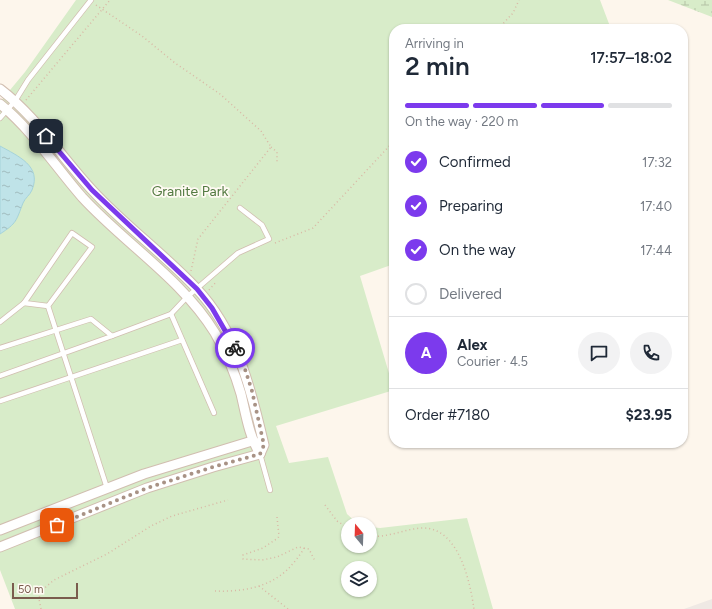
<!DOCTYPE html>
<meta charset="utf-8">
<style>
:root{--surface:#fff;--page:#f2f2f3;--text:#1f2937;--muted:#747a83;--line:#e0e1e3;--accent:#7c3aed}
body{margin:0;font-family:Figtree,sans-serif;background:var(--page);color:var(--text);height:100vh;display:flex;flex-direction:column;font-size:15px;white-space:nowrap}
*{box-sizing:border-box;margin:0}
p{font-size:13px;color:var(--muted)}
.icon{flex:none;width:22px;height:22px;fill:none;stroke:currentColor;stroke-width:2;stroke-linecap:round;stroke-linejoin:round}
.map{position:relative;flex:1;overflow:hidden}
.details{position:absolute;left:389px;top:24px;width:299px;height:424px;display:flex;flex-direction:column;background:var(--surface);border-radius:16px;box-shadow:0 1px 3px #0004}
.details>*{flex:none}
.needle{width:26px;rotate:341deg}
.fabs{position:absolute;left:341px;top:517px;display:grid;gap:8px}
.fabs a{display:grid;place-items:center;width:36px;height:36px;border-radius:50%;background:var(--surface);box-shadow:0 1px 3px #0004;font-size:20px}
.scale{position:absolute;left:12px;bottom:10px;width:66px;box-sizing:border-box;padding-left:4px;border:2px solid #7a5c4d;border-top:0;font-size:11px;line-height:14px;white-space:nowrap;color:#7a5c4d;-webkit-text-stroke:3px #fffaf3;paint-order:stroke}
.pin{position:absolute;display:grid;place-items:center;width:34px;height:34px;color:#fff;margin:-17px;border-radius:8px;box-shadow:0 2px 6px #0006}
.courier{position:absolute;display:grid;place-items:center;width:40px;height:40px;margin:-20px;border:3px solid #7c3aed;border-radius:50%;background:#fff;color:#222;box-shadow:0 1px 5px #0007}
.overview em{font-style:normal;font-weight:600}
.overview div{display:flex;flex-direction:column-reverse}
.overview{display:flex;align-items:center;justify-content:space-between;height:68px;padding:0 16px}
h1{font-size:26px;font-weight:600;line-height:30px}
.bar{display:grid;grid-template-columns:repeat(4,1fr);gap:6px 4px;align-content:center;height:48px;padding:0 16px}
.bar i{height:5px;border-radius:3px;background:var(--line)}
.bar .on{background:var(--accent)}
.bar p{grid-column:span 4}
.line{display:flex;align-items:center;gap:10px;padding:0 16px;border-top:1px solid var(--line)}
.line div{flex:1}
.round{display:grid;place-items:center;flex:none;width:42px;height:42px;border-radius:21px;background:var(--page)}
ol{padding:0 16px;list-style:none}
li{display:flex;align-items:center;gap:12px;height:44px}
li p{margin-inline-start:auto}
li .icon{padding:4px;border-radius:50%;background:var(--accent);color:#fff;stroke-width:4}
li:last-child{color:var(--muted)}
li i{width:22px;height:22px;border:2px solid var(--line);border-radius:50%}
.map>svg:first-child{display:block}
</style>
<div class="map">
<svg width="712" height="609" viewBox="0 0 712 609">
<defs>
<pattern id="wetland-marsh" width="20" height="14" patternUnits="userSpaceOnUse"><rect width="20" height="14" fill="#d8ecc9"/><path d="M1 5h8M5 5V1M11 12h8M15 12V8" fill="none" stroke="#b4c2a5"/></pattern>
<pattern id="water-ripples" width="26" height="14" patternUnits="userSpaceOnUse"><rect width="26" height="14" fill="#bfe3e8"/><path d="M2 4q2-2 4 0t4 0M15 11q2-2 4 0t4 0" fill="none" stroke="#a0bbbe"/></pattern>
</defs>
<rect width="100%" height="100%" fill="#fdf6ec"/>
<!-- industrial -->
<path fill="#efe9e4" d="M712 599V609H684Z"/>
<!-- wetland -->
<path fill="url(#wetland-marsh)" d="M668 0H712V17Z"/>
<!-- park -->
<path fill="#d8ecc9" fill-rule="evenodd" d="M76 0H600L611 29H394V264L360 276 394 390 276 426 289 463 328 457 347 514 358 524H348V546H370V527L380 528 467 518 493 609H15L0 570V102L25 72ZM348 568H370V590H348Z"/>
<!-- water -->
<path fill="url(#water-ripples)" stroke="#a5d3da" d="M0 146C18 156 42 166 32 190 30 195 25 198 23 203 16 221 17 223 0 234Z"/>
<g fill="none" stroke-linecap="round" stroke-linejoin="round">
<!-- service casing -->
<g stroke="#d1beb0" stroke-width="6">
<g id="service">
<path d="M0 118 15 101 28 80 91 0"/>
<path d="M24 303 48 306"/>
<path d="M171 314 214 413"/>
<path d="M0 322 24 303 72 233 92 247 48 306 107 488"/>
<path d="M0 348 91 319 112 336 171 314 187 297 238 253 269 239 262 225 240 208"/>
<path d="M0 376 112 336"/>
<path d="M0 401 182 340"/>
<path d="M260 454 270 490"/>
</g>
</g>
<!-- minor casing -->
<g stroke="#d1beb0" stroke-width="11">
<g id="minor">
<path d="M0 89C37 117 61 157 92 190 124 225 163 253 196 288 237 331 251 389 264 445L260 454"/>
<path d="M0 104C32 130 55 166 82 197 124 243 182 279 215 333 226 352 235 373 241 394 246 415 249 436 260 454"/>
<path d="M0 530 144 474 252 441 257 443"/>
<path d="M0 547 147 488 213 467 260 454"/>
</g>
</g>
<!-- path -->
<g stroke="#d9b8a5" stroke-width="1.5" stroke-dasharray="1 3" stroke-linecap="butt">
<path d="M96 5 142 36 175 63 220 94 261 131 271 147 198 239 191 271"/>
<path d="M498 29 513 13 519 0"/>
<path d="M26 100 110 0"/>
<path d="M271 147 277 152V162"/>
<path d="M275 243 313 228 394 141"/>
<path d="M209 290 217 281"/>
<path d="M325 505 337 521 348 528"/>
<path d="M277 517 279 536 278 538 263 548 243 555V559L262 560 277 557 298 547 309 549 315 561"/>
<path d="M370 536C388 538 404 529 422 528 459 527 470 582 474 609"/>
<path d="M259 586 288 609"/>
<path d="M215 591C240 592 269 588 288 569 294 563 300 555 305 547"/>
<path d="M41 609 39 599 41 591 54 580 107 554 151 526 172 516 228 500"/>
</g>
<!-- service -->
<use href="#service" stroke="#fff" stroke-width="4.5"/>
<!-- minor -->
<use href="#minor" stroke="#fff" stroke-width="9"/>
</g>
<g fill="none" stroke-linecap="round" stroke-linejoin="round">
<!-- done -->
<path stroke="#a89285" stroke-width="4" stroke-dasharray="0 7.2" d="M57 525 147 488 213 467 260 454 264 445 252 391 245 369 235 348"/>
<!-- route -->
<path stroke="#7c3aed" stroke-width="5" d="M46 136 92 190 197 289 212 308 235 348"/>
</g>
<g text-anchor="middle" stroke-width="3.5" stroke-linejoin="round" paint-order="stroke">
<!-- park labels -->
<g font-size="14" fill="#537a41" stroke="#fffaf3">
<text x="190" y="196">Granite Park</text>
</g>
</g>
</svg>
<div class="fabs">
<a><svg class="needle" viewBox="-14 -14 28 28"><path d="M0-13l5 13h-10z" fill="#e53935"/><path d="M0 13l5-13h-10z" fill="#747a83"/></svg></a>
<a><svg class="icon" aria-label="layers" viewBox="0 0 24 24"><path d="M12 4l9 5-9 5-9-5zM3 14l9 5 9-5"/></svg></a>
</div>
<div class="scale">50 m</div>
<div class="pin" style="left:57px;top:525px;background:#ea580c"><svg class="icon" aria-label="bag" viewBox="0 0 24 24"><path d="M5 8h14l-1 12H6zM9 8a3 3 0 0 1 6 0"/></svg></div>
<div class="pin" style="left:46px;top:136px;background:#1f2937"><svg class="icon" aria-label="home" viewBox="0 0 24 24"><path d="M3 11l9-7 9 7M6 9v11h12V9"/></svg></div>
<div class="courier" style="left:235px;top:348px"><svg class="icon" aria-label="bike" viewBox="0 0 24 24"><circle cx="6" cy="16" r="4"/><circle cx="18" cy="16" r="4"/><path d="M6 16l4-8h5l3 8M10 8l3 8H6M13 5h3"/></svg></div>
<section class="details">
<div class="overview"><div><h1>2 min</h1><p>Arriving in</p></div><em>17:57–18:02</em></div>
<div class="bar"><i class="on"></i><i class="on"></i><i class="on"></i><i></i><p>On the way · 220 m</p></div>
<ol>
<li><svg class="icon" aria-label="check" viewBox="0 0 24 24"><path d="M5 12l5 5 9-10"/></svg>Confirmed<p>17:32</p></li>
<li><svg class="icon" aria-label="check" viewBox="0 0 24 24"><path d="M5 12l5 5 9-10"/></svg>Preparing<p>17:40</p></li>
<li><svg class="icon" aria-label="check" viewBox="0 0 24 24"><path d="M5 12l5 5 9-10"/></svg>On the way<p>17:44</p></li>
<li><i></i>Delivered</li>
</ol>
<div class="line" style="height:72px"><b class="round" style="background:var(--accent);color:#fff">A</b><div><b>Alex</b><p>Courier · 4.5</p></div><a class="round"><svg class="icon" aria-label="chat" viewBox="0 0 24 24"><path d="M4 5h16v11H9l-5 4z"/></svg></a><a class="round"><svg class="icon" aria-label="phone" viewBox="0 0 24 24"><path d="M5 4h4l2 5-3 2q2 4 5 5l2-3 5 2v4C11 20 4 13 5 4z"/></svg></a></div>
<div class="line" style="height:52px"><div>Order #7180</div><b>$23.95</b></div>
</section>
</div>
